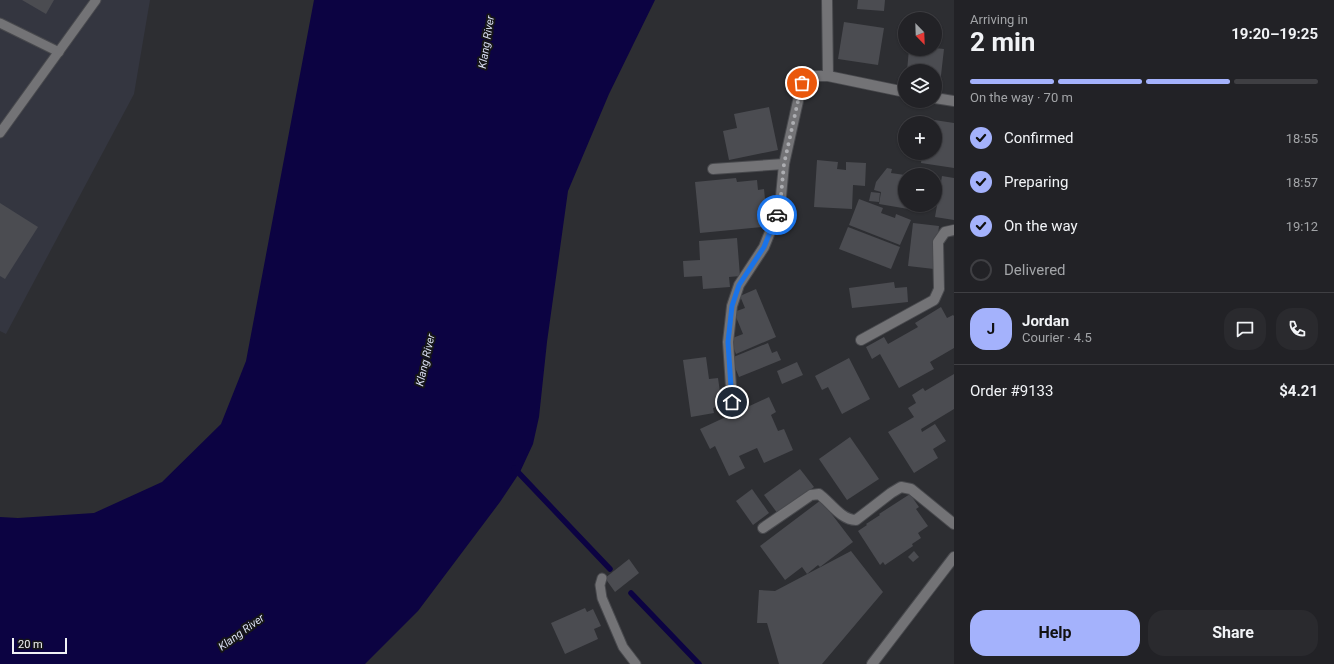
<!DOCTYPE html>
<meta charset="utf-8">
<style>
:root{--surface:#222226;--page:#2a2a2e;--text:#f1f3f6;--muted:#a2a4a7;--line:#3f3f43;--accent:#a4b2fc}
body{margin:0;font-family:Roboto,sans-serif;background:var(--page);color:var(--text);height:100vh;display:flex;flex-direction:column;font-size:15px;white-space:nowrap}
*{box-sizing:border-box;margin:0}
p{font-size:13px;color:var(--muted)}
.icon{flex:none;width:22px;height:22px;fill:none;stroke:currentColor;stroke-width:2;stroke-linecap:round;stroke-linejoin:round}
.map{position:relative;flex:1;overflow:hidden}
.details{display:flex;flex-direction:column;background:var(--surface);width:380px}
.details>*{flex:none}
.needle{width:26px;rotate:157deg}
.controls{position:absolute;left:898px;top:12px;display:grid;gap:8px}
.controls a{display:grid;place-items:center;width:44px;height:44px;border-radius:50%;background:var(--surface);box-shadow:0 1px 3px #0004,0 0 0 1px var(--line);font-size:20px}
.scale{position:absolute;left:12px;bottom:10px;width:55px;box-sizing:border-box;padding-left:4px;border:2px solid #f1f2f5;border-top:0;font-size:11px;line-height:14px;white-space:nowrap;color:#f1f2f5;-webkit-text-stroke:3px #161618;paint-order:stroke}
.pin{position:absolute;display:grid;place-items:center;width:34px;height:34px;color:#fff;margin:-17px;border:2px solid #fff;border-radius:50%;box-shadow:0 1px 4px #0007}
.courier{position:absolute;display:grid;place-items:center;width:40px;height:40px;margin:-20px;border:3px solid #1a73e8;border-radius:50%;background:#fff;color:#222;box-shadow:0 1px 5px #0007}
.headline em{font-style:normal;font-weight:700}
.headline div{display:flex;flex-direction:column-reverse}
.headline{display:flex;align-items:center;justify-content:space-between;height:68px;padding:0 16px}
h1{font-size:26px;font-weight:700;line-height:30px}
.bar{display:grid;grid-template-columns:repeat(4,1fr);gap:6px 4px;align-content:center;height:48px;padding:0 16px}
.bar i{height:5px;border-radius:3px;background:var(--line)}
.bar .selected{background:var(--accent)}
.bar p{grid-column:span 4}
.line{display:flex;align-items:center;gap:10px;padding:0 16px;border-top:1px solid var(--line)}
.line div{flex:1}
.round{display:grid;place-items:center;flex:none;width:42px;height:42px;border-radius:16px;background:var(--page)}
ol{padding:0 16px;list-style:none}
li{display:flex;align-items:center;gap:12px;height:44px}
li p{margin-inline-start:auto}
li .icon{padding:4px;border-radius:50%;background:var(--accent);color:#111;stroke-width:4}
li:last-child{color:var(--muted)}
li i{width:22px;height:22px;border:2px solid var(--line);border-radius:50%}
.button{display:flex;gap:8px;margin-top:auto;padding:8px 16px}
.button a{flex:1;height:46px;border-radius:16px;background:var(--accent);color:#111;font-size:16px;font-weight:700;line-height:46px;text-align:center}
.button a+a{background:var(--page);color:var(--text)}
main{display:flex;flex:1;min-height:0}
.map>svg:first-child{display:block}
</style>
<main>
<div class="map">
<svg width="954" height="664" viewBox="0 0 954 664">
<rect width="100%" height="100%" fill="#2d2e32"/>
<!-- built -->
<path fill="#343640" d="M0 0H150L134 94 6 334 0 331Z"/>
<!-- water -->
<path fill="#0c0342" d="M314 0H655L609 94 568 191 547 342 539 417 533 444 520 472 500 502 418 611 365 664H0V517L18 518 94 513 162 482 221 424 246 361Z"/>
<g fill="none" stroke-linecap="round" stroke-linejoin="round">
<!-- stream -->
<g stroke="#0c0342" stroke-width="5.5">
<path d="M514 468 610 569"/>
<path d="M631 593 699 664"/>
</g>
</g>
<!-- building -->
<g fill="#4b4c51">
<path d="M22 0H54L46 14Z"/>
<path d="M858 0H885L884 11 857 9Z"/>
<path d="M844 22 884 28 878 65 838 59Z"/>
<path d="M935 48 944 49 940 84H935V71H907L909 49Z"/>
<path d="M769 107 778 150 729 160 723 131 737 128 734 114Z"/>
<path d="M928 119 954 123V168L921 163 922 153H935V123H927Z"/>
<path d="M817 160 838 162 837 169 846 170V162L866 163 865 186 853 185 852 209 814 207Z"/>
<path d="M887 168 892 169 891 173 905 175V205H921L920 211 879 204 881 192 874 190 876 182Z"/>
<path d="M942 176 954 178V220L935 217Z"/>
<path d="M736 178 737 182 757 180 758 190 764 189 766 209 760 210 762 227 700 233 695 182Z"/>
<path d="M871 192 880 193 879 202 869 201Z"/>
<path d="M859 199 883 208 881 213 895 218 896 214 911 220 900 245 849 225Z"/>
<path d="M0 203 38 227 5 279 0 276Z"/>
<path d="M913 223 939 226 934 269 908 266Z"/>
<path d="M848 227 900 247 891 269 839 249Z"/>
<path d="M737 238 740 276 729 277 730 287 703 289 702 276 684 277 683 261 700 260 699 241Z"/>
<path d="M894 282 895 288 907 287 908 302 852 308 849 288Z"/>
<path d="M756 289 776 337 736 354 730 339 743 334 734 312 745 308 740 296Z"/>
<path d="M941 307 947 318 953 315 954 316V348L930 362 934 369 899 388 880 354 872 359 866 347 884 337 888 344 918 327 915 323Z"/>
<path d="M768 343 772 353 777 351 781 360 739 377 731 358Z"/>
<path d="M706 357 709 379 718 378 722 406 713 408 714 413 691 417 683 360Z"/>
<path d="M849 358 870 399 842 414 828 387 822 390 815 376Z"/>
<path d="M797 362 803 375 782 384 777 371Z"/>
<path d="M954 374V409L921 429 922 432 935 424 946 441 933 449 938 458 914 473 888 432 914 417 908 408 916 403 912 395 923 388 925 391Z"/>
<path d="M769 397 776 412 771 415 778 431 784 429 793 450 764 463 757 448 739 456 745 468 729 476 715 446 710 449 700 429Z"/>
<path d="M850 437 879 479 847 500 819 459Z"/>
<path d="M800 469 814 487 778 514 764 495Z"/>
<path d="M752 489 769 513 753 525 736 501Z"/>
<path d="M910 494 919 507 916 509 928 526 918 533 921 538 912 544 913 546 885 565 883 562 880 565 858 531 867 525 866 524 880 515 879 514Z"/>
<path d="M821 500 853 542 820 567 818 565 807 574 802 567 785 580 760 546Z"/>
<path d="M851 551 883 592 822 664H779L767 623H757L759 590 775 591Z"/>
<path d="M914 551 919 557 913 562 908 557Z"/>
<path d="M629 559 639 573 615 592 605 578Z"/>
<path d="M585 608 587 612 593 609 601 626 594 629 598 639 565 654 551 623Z"/>
</g>
<g fill="none" stroke-linecap="round" stroke-linejoin="round">
<!-- service casing -->
<g stroke="#48494d" stroke-width="11">
<g id="service">
<path d="M0 23 59 52"/>
<path d="M0 133 96 0"/>
<path d="M602 578 600 585 602 598 623 647 636 664"/>
</g>
</g>
<!-- minor casing -->
<g stroke="#48494d" stroke-width="12">
<g id="minor">
<path d="M827 0 828 76"/>
<path d="M935 98 954 101"/>
<path d="M713 169 784 164"/>
<path d="M861 340 934 300 939 289 938 242 945 232 954 230"/>
<path d="M732 402 728 342 732 306 739 285 764 247 780 207 784 164 802 83 810 76H828L905 92"/>
<path d="M763 528 811 495 819 494C830 502 841 520 856 520L891 493 901 487 911 489 954 524"/>
</g>
</g>
<!-- tertiary casing -->
<g stroke="#48494d" stroke-width="12">
<path id="tertiary" d="M872 664 954 557"/>
</g>
<!-- service -->
<use href="#service" stroke="#737376" stroke-width="9"/>
<!-- minor -->
<use href="#minor" stroke="#737376" stroke-width="10"/>
<!-- tertiary -->
<use href="#tertiary" stroke="#737376" stroke-width="10"/>
</g>
<g fill="none" stroke-linecap="round" stroke-linejoin="round">
<!-- done -->
<path stroke="#acadb1" stroke-width="4" stroke-dasharray="0 7.2" d="M777 215 780 206 784 164 802 83"/>
<!-- route -->
<path stroke="#1a73e8" stroke-width="5" d="M732 402 728 342 732 306 739 285 764 247 777 215"/>
</g>
<g text-anchor="middle" stroke-width="4" stroke-linejoin="round" paint-order="stroke">
<!-- water labels -->
<g font-size="11" font-style="italic" fill="#dadff3" stroke="#161618">
<text transform="translate(486 42) rotate(-81)" y="4">Klang River</text>
<text transform="translate(425 360) rotate(-77)" y="4">Klang River</text>
<text transform="translate(241 632) rotate(-36)" y="4">Klang River</text>
</g>
</g>
</svg>
<div class="controls">
<a><svg class="needle" viewBox="-14 -14 28 28"><path d="M0-13l5 13h-10z" fill="#e53935"/><path d="M0 13l5-13h-10z" fill="#a2a4a7"/></svg></a>
<a><svg class="icon" aria-label="layers" viewBox="0 0 24 24"><path d="M12 4l9 5-9 5-9-5zM3 14l9 5 9-5"/></svg></a>
<a>+</a>
<a>−</a>
</div>
<div class="scale">20 m</div>
<div class="pin" style="left:802px;top:83px;background:#ea580c"><svg class="icon" aria-label="bag" viewBox="0 0 24 24"><path d="M5 8h14l-1 12H6zM9 8a3 3 0 0 1 6 0"/></svg></div>
<div class="pin" style="left:732px;top:402px;background:#1f2937"><svg class="icon" aria-label="home" viewBox="0 0 24 24"><path d="M3 11l9-7 9 7M6 9v11h12V9"/></svg></div>
<div class="courier" style="left:777px;top:215px"><svg class="icon" aria-label="car" viewBox="0 0 24 24"><path d="M5 17H2v-5l4-1 3-4h7l3 4 3 1v5h-3M9 17h6M6 11h13"/><circle cx="7" cy="17" r="2"/><circle cx="17" cy="17" r="2"/></svg></div>
</div>
<section class="details">
<div class="headline"><div><h1>2 min</h1><p>Arriving in</p></div><em>19:20–19:25</em></div>
<div class="bar"><i class="selected"></i><i class="selected"></i><i class="selected"></i><i></i><p>On the way · 70 m</p></div>
<ol>
<li><svg class="icon" aria-label="check" viewBox="0 0 24 24"><path d="M5 12l5 5 9-10"/></svg>Confirmed<p>18:55</p></li>
<li><svg class="icon" aria-label="check" viewBox="0 0 24 24"><path d="M5 12l5 5 9-10"/></svg>Preparing<p>18:57</p></li>
<li><svg class="icon" aria-label="check" viewBox="0 0 24 24"><path d="M5 12l5 5 9-10"/></svg>On the way<p>19:12</p></li>
<li><i></i>Delivered</li>
</ol>
<div class="line" style="height:72px"><b class="round" style="background:var(--accent);color:#111">J</b><div><b>Jordan</b><p>Courier · 4.5</p></div><a class="round"><svg class="icon" aria-label="chat" viewBox="0 0 24 24"><path d="M4 5h16v11H9l-5 4z"/></svg></a><a class="round"><svg class="icon" aria-label="phone" viewBox="0 0 24 24"><path d="M5 4h4l2 5-3 2q2 4 5 5l2-3 5 2v4C11 20 4 13 5 4z"/></svg></a></div>
<div class="line" style="height:52px"><div>Order #9133</div><b>$4.21</b></div>
<div class="button"><a>Help</a><a>Share</a></div>
</section>
</main>
